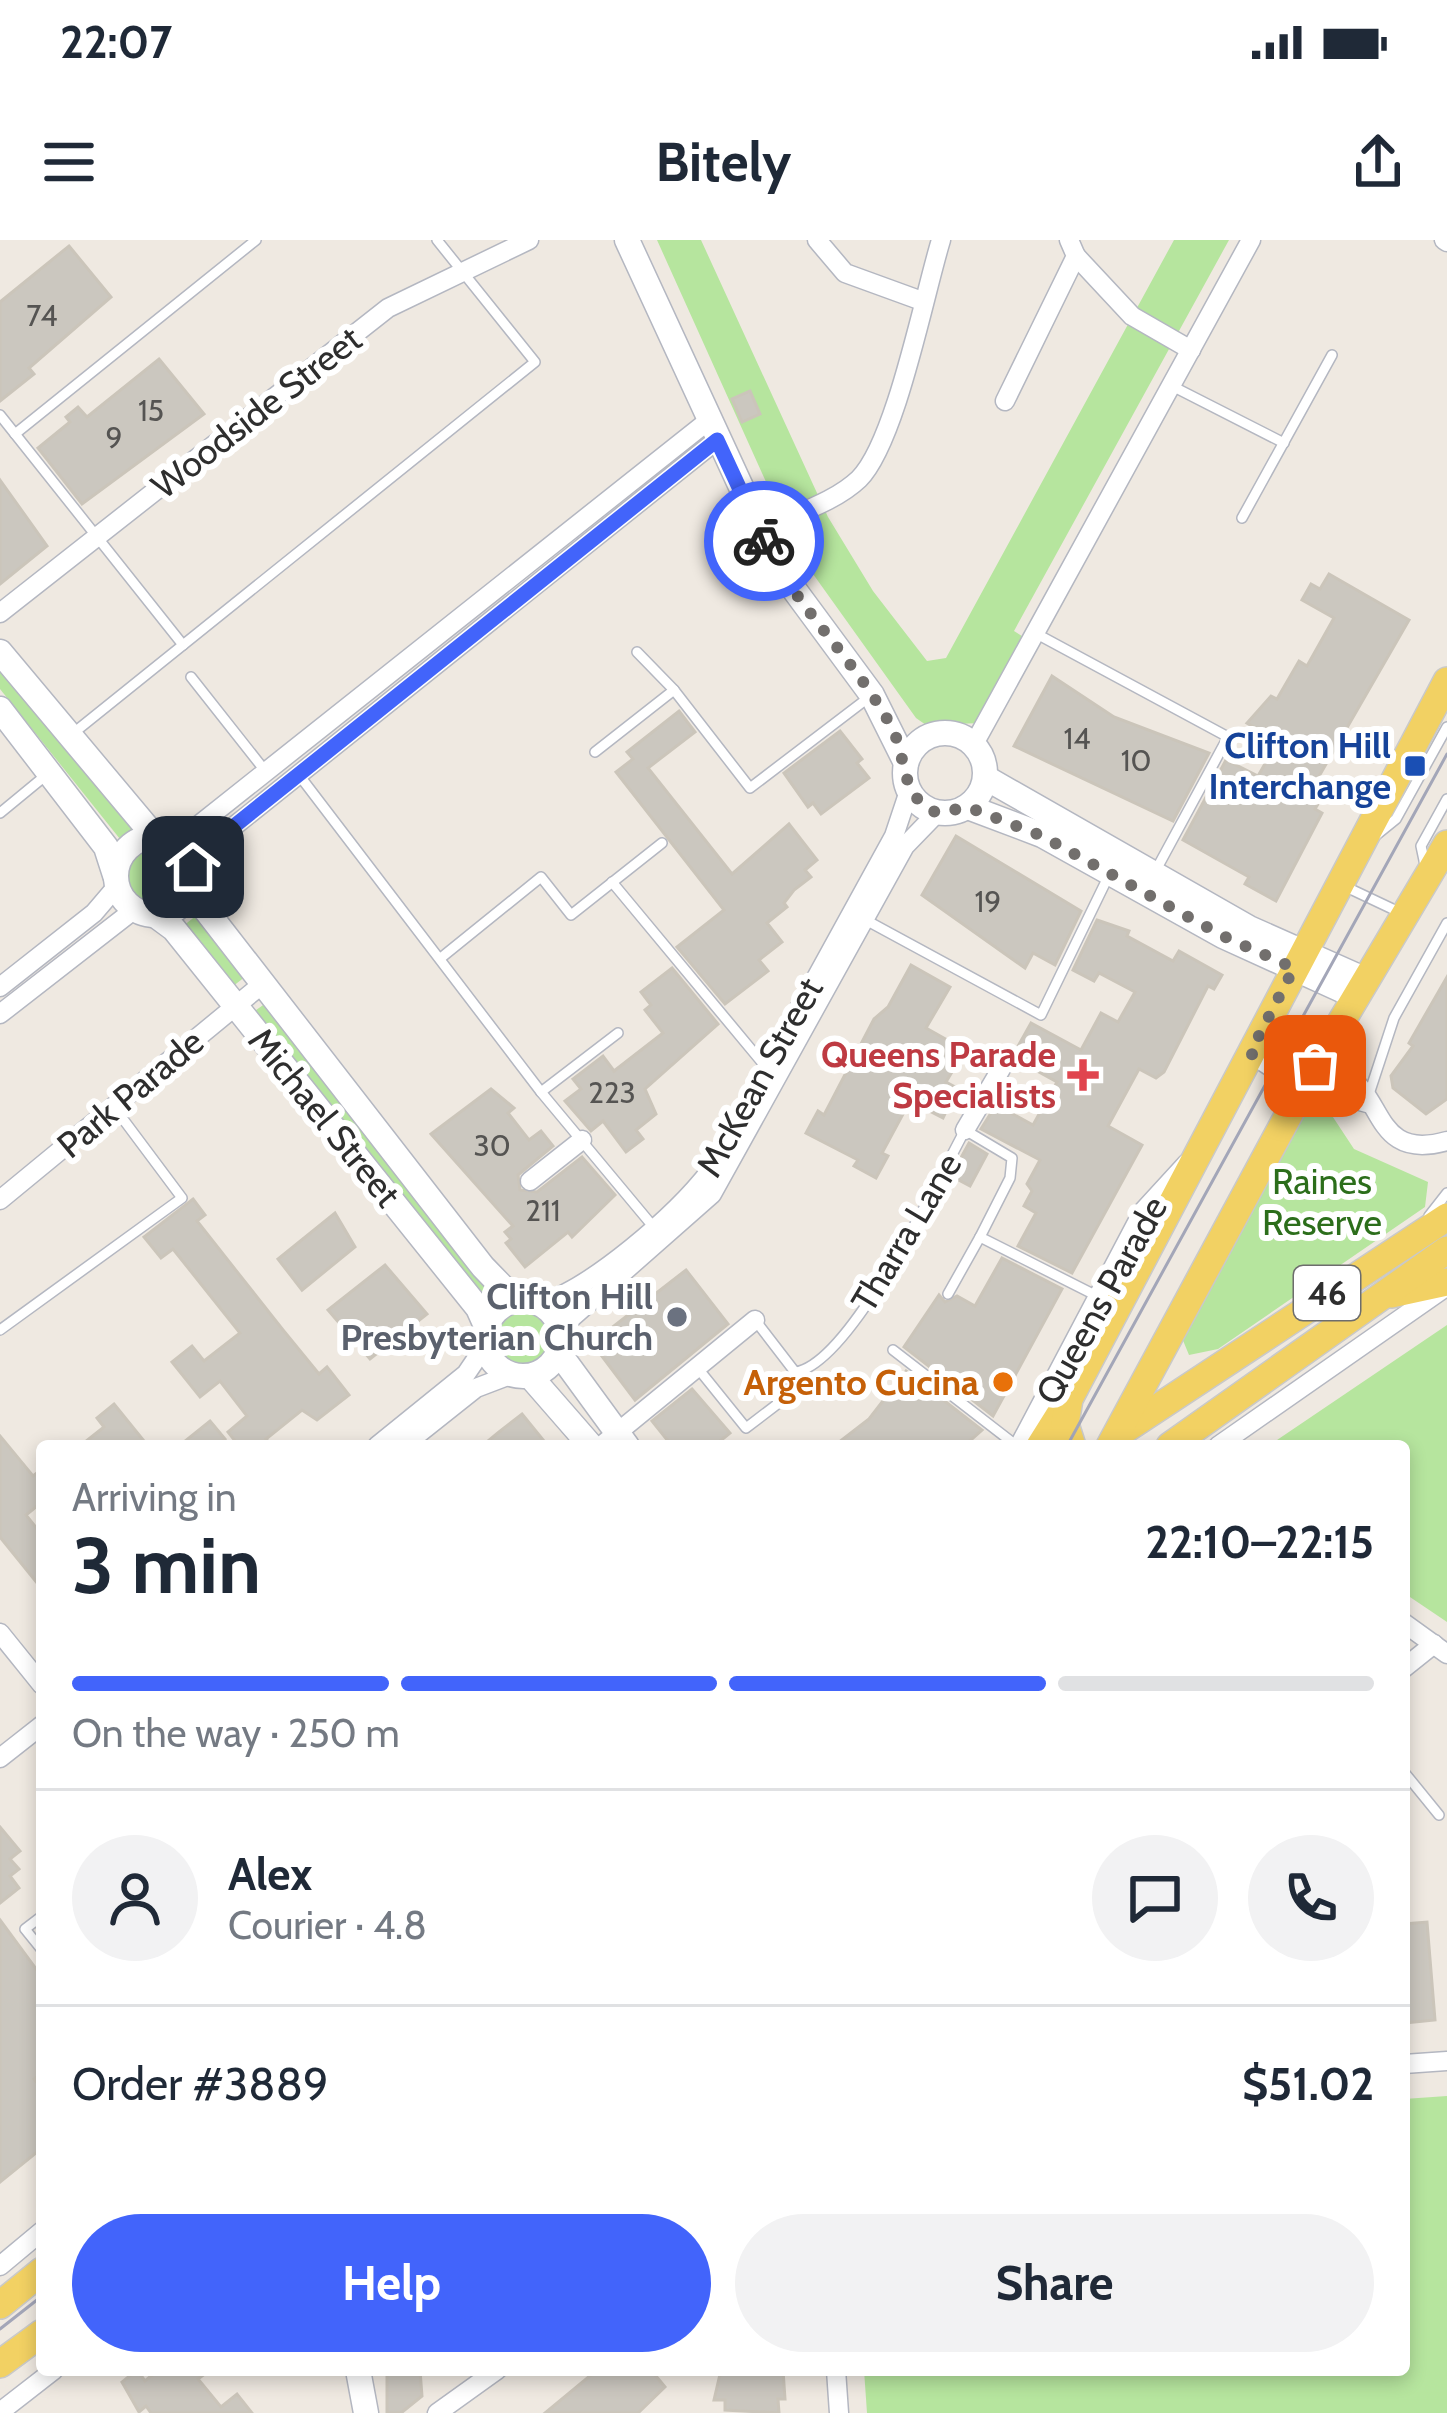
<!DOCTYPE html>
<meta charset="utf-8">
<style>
:root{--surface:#fff;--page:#f2f2f3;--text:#1f2937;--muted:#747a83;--line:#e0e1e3;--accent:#4264fb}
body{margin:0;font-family:Cabin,sans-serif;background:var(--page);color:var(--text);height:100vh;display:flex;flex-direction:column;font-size:45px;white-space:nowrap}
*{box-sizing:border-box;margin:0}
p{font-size:39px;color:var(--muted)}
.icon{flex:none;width:66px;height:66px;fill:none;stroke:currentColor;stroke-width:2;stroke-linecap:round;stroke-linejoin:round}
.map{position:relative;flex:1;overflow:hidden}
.side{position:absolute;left:36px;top:1200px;width:1374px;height:936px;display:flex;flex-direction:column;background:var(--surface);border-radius:12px;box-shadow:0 6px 18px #0003}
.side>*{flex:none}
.pin{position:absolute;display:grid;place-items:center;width:102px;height:102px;color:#fff;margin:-51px;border-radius:24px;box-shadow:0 6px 18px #0006}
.courier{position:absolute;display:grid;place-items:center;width:120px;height:120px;margin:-60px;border:9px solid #4264fb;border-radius:50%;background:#fff;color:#222;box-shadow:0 3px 15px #0007}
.summary em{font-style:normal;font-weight:700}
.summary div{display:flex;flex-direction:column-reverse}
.summary{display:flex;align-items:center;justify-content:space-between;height:204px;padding:0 36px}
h1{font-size:78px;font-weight:700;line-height:90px}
.bar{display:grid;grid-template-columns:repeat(4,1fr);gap:18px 12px;align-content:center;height:144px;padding:0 36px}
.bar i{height:15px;border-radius:9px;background:var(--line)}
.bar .on{background:var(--accent)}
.bar p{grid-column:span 4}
.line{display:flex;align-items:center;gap:30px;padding:0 36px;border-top:3px solid var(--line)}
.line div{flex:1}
.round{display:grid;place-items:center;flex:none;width:126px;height:126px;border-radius:63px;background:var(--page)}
.cta{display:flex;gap:24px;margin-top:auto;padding:24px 36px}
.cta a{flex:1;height:138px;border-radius:72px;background:var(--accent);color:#fff;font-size:48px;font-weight:700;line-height:138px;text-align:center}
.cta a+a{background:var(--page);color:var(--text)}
.status{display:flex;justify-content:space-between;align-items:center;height:84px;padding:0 60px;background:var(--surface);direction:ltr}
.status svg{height:33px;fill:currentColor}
header{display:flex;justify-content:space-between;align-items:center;height:156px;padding:0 36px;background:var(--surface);font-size:54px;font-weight:700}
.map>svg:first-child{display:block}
</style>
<div class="status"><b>22:07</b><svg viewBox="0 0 49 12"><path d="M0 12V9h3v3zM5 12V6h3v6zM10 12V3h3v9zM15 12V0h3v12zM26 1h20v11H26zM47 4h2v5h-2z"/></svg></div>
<header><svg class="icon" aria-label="menu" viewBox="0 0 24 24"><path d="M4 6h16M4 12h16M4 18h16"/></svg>Bitely<svg class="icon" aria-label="share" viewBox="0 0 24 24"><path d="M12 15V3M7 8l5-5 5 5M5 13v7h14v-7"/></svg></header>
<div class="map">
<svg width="1447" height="2173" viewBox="0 0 1447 2173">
<rect width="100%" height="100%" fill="#efe9e1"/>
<!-- green -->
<g fill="#b6e59e">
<path d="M657 0H701L828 277 873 351 927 421 946 418 1174 0H1229L1014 391 1028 400 982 483 926 485 916 478 798 313Z"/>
<path d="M0 423 132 589 120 599 0 449Z"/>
<circle cx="154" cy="637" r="28"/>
<path d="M197 675 246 736 232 747 183 686Z"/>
<path d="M266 763 496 1048 481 1060 252 773Z"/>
<path d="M1318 866 1327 868 1354 909 1428 942 1425 967 1218 1109 1189 1115 1182 1098 1300 875Z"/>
<circle cx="523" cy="1100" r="27"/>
<path d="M1447 1085V1382L1404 1353V1206H1268Z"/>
<path d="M1447 1856V2173H867L864 2130H1404V1859Z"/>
</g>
<!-- building -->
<g fill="#cbc7bf" stroke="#cbc5ba" stroke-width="3">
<path d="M69 6 111 57 29 128 34 134 0 161V62Z"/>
<path d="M159 119 204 174 82 264 38 208 70 182 66 177 78 167 87 177Z"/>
<path d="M750 151 760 174 742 182 732 159Z"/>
<path d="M0 240 47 306 0 344Z"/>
<path d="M1329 334 1409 380 1318 538 1330 544 1315 569 1322 573 1276 661 1245 644 1249 637 1183 600 1226 520 1258 536 1278 501 1247 483 1271 456 1277 459 1299 421 1307 426 1334 378 1302 360 1311 344 1320 349Z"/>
<path d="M1052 436 1114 477 1209 513 1173 581 1014 506Z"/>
<path d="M679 471 695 492 648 528 732 634 789 584 817 620 805 630 811 637 794 650 784 663 787 667 767 683 782 702 759 720 768 731 725 764 677 707 724 670 616 532 633 519 627 512Z"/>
<path d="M840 491 862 519 857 523 869 538 821 574 813 563 808 567 784 533Z"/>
<path d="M956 596 1081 671 1055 725 1033 713 1025 728 922 655Z"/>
<path d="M1097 680 1129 691 1127 696 1173 721 1179 711 1222 735 1214 749 1208 746 1164 832 1156 838 1139 829 1108 886 1142 905 1072 1033 1018 1006 1036 973 1024 966 1032 951 1027 944 1040 920 981 889 996 865 1033 885 1057 842 1012 817 1031 783 1081 810 1101 773 1118 782 1135 752 1099 733 1094 741 1073 730Z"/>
<path d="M911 725 950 747 926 788 965 810 946 842 970 855 962 869 950 863 943 878 910 861 882 913 888 916 876 938 854 926 858 920 806 893 818 871 824 875 874 779 888 767Z"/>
<path d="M672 728 718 784 645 849 656 874 636 890 643 899 626 912 603 881 591 891 565 861 581 849 573 839 603 816 614 831 663 793 645 770 651 765 641 752Z"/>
<path d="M1447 737V859L1426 874 1393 848 1391 836 1413 806 1409 803Z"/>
<path d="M491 849 514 868 508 873 529 900 541 891 553 906 518 935 520 950 537 952 582 917 615 955 572 997 568 992 525 1027 506 1003 511 999 505 992 513 986 431 894Z"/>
<path d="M969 903 987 914 970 946 951 936Z"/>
<path d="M193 959 205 975 197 981 283 1090 319 1134 327 1127 349 1155 317 1180 302 1170 266 1199 272 1206H239L228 1192 247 1176 220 1141 200 1157 172 1122 192 1106 204 1121 240 1093 173 1009 161 1018 144 997Z"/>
<path d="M335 973 355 1007 302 1050 278 1019Z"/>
<path d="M1002 1018 1062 1049 993 1176 904 1107 939 1055 945 1062 957 1056 975 1066Z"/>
<path d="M385 1025 427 1074 370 1119 328 1070Z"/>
<path d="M686 1030 728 1084 635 1160 592 1103Z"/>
<path d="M906 1131 982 1190 964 1206H834L869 1179Z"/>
<path d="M692 1149 730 1193 714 1206H672L652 1181Z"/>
<path d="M114 1164 148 1206H80L104 1187 97 1178Z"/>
<path d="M522 1174 548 1206H482L499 1192Z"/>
<path d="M210 1181 225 1199 216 1206H179Z"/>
<path d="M0 1196 33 1236 42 1229V1262L26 1275 42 1295V1349L0 1297Z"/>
<path d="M0 1587 20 1611 10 1619 19 1629 10 1636 19 1648 0 1663Z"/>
<path d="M0 1680 42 1737V1833L34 1839 42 1849V1908L0 1942Z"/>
<path d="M1427 1682 1435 1780 1404 1783V1684Z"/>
<path d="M137 2130 145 2141 158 2130H210L198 2139 221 2167 237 2154 252 2173H151L146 2166 139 2172 122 2142Z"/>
<path d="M387 2130H420L422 2156 401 2173H387Z"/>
<path d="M597 2130H651L665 2147 638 2173H545Z"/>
<path d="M721 2130H783L785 2159H778L779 2173 725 2170V2160H714Z"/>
</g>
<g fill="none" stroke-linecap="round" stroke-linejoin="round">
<!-- lane casing -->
<g stroke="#b4b7c1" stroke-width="12">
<g id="lane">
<path d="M1172 146 1284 203"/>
<path d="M0 175 183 405"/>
<path d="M15 194 256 0"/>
<path d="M1242 278 1332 115"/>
<path d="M1035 393 1228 497 1156 630"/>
<path d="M637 412 674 450"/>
<path d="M191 437 266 532"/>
<path d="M71 495 535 122 437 0"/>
<path d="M595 512 674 450 750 548 868 458"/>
<path d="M299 535 541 852 656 990"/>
<path d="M0 573 45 536"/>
<path d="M1375 596 1396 579 1447 487"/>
<path d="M1425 625 1421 606 1447 559"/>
<path d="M612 642 765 826"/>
<path d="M1344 646 1399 672"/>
<path d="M862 678 1041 775 1110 633"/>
<path d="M442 717 541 637 571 675 662 603"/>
<path d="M541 852 618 793"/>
<path d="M1368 857 1394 778 1447 683"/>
<path d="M1429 976 1447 953"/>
<path d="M948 1054 980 997"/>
<path d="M755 1080 795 1132C850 1125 938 940 965 890L1012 918 1010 938 980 997 1099 1057"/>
<path d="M0 1090 182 958 114 867"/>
<path d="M893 1110 1017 1206"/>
<path d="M696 1126 746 1188 784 1159"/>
<path d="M1404 1532 1439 1575"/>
<path d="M42 1676 25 1689 42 1710"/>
</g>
</g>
<!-- street casing -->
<g stroke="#b4b7c1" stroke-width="21">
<g id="street">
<path d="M817 0 845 33 922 61"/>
<path d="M1444 0 1447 2"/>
<path d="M1076 16 1132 76 1191 110"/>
<path d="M1005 161 1076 16 1069 0"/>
<path d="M760 291C791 275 834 263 859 239 896 202 924 55 941 0"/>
<path d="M0 373 388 68 529 0"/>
<path d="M974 504 1251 0"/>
<path d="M166 599 195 588 708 181"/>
<path d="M193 627 203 611 717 200"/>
<path d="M0 747 94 673 117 646"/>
<path d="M0 774 135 669"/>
<path d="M1249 813C1280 817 1315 821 1344 835 1385 854 1373 922 1447 901"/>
<path d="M1251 814 1295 843 1367 863"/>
<path d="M965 890 1001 829"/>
<path d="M530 941 582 900"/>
<path d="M0 960 260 746"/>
<path d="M540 1064C592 1048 676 975 710 931L894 596 909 551"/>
<path d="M560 1088 712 954 905 606 937 573"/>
<path d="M377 1206 466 1134 485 1106"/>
<path d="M403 1206 476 1148 510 1135"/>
<path d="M601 1206 755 1080"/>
<path d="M1019 1206 1143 971 1187 923"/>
<path d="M1218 1206 1443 1049"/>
<path d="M1404 1383 1447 1414"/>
<path d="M0 1393 42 1445"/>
<path d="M1404 1428 1434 1404"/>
<path d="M0 1518 42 1485"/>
<path d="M1404 1824 1447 1821"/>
<path d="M0 2026 42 1991"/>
<path d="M836 2130 839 2173"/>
<path d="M0 2172 54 2130"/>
<path d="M437 2173 497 2130"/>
</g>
</g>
<!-- secondary casing -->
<g stroke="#b4b7c1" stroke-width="27">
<g id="secondary">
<path d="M627 0 779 329 872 455 906 523"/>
<path d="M0 412 155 597"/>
<path d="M0 469 106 607 115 635"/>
<circle cx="945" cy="533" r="40"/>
<path d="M986 538 1249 688 1366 740"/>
<path d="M968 567 1042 595 1223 696 1357 757"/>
<circle cx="155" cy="636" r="39"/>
<path d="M191 651 483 1027 515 1060"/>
<path d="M155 675 174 689 478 1068 486 1086"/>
<circle cx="523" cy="1098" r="38"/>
<path d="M559 1113 627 1206"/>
<path d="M530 1136 591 1206"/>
<path d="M358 2130 366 2173"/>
</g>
</g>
<!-- primary casing -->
<g stroke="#c9c9c9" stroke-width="30">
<g id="primary">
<path d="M1391 1054 1447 1042"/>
<path d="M1118 1194 1447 977"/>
<path d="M1040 1206 1067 1163"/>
<path d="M1072 1206 1065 1184 1069 1159 1447 441"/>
<path d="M1110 1206 1315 826 1447 604"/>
<path d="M1170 1206 1447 1010"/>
<path d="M0 2065 42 2031"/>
<path d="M0 2124 42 2093"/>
</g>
</g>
<!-- lane -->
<use href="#lane" stroke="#fff" stroke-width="9"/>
<!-- street -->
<use href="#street" stroke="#fff" stroke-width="18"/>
<!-- secondary -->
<use href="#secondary" stroke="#fff" stroke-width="24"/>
<!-- primary -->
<use href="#primary" stroke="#f2d163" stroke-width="27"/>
<!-- tram -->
<g stroke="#a3a6b8" stroke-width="3">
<path d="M1067 1206 1447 514"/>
<path d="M0 2089 42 2056"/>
</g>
</g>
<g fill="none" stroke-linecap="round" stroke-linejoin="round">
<!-- done -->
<path stroke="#726f6d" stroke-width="12" stroke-dasharray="0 21.6" d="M764 301C798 370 856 420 892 488 908 520 899 558 938 573L968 567 1042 596 1223 696 1294 728 1250 813 1304 846 1315 826"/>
<!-- route -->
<path stroke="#4264fb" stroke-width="15" d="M193 627 203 611 717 200 764 301"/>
</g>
<!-- markers -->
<rect fill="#1a4fb4" stroke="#fff" stroke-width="4.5" x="1403" y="514" width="24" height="24" rx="6"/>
<path fill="#e0444e" stroke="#fff" stroke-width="4.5" d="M1077 817h12v12h12v12h-12v12h-12v-12h-12v-12h12z"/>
<circle fill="#6b7280" stroke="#fff" stroke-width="4.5" cx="677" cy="1077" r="12"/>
<circle fill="#e8710a" stroke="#fff" stroke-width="4.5" cx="1003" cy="1142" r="12"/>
<g text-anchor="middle" stroke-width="12" stroke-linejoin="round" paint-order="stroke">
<!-- number labels -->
<g font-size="30" fill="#555452">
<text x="42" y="86">74</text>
<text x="151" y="181">15</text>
<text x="114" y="208">9</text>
<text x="1077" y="509">14</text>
<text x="1136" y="531">10</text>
<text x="988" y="672">19</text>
<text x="612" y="863">223</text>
<text x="492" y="916">30</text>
<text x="543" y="981">211</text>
</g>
<!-- shield labels -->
<rect fill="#fff" stroke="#6d6d6d" stroke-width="3" x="1294" y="1026" width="66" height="54" rx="9"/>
<g font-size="33" font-weight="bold" fill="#2e2e2e">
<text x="1327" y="1065">46</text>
</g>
<!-- street labels -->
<g font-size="36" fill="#2e2e2e" stroke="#fff">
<text transform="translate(256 172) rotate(-38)" y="13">Woodside Street</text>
<text transform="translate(759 837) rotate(-61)" y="13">McKean Street</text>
<text transform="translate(130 853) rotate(-40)" y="13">Park Parade</text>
<text transform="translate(325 877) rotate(51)" y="13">Michael Street</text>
<text transform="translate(906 992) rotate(-59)" y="13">Tharra Lane</text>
<text transform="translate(1101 1060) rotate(-61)" y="13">Queens Parade</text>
</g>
<!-- transit labels -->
<g font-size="36" font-weight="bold" fill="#164399" stroke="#fff" text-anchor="end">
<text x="1391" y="518">Clifton Hill<tspan x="1391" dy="41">Interchange</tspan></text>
</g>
<!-- health labels -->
<g font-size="36" font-weight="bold" fill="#be3a42" stroke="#fff" text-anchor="end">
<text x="1056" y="827">Queens Parade<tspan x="1056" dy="41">Specialists</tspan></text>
</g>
<!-- park labels -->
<g font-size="36" fill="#2c6e1b" stroke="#fff">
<text x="1322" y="954">Raines<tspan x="1322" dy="41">Reserve</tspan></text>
</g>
<!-- worship labels -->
<g font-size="36" font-weight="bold" fill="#5b616d" stroke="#fff" text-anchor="end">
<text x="653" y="1069">Clifton Hill<tspan x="653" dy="41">Presbyterian Church</tspan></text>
</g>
<!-- food labels -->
<g font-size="36" font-weight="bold" fill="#c56008" stroke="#fff" text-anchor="end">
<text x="979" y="1155">Argento Cucina</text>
</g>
</g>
</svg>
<div class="pin" style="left:1315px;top:826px;background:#ea580c"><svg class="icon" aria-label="bag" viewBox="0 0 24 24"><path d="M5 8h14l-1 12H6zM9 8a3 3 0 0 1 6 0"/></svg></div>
<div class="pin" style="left:193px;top:627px;background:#1f2937"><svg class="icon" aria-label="home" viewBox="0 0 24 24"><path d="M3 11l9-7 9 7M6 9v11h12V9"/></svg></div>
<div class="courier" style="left:764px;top:301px"><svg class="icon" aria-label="bike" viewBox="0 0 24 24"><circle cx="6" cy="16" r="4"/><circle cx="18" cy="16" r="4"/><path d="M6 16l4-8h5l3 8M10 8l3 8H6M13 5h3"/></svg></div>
<section class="side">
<div class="summary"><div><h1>3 min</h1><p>Arriving in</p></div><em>22:10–22:15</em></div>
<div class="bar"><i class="on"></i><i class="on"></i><i class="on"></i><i></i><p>On the way · 250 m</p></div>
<div class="line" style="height:216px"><a class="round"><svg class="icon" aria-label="person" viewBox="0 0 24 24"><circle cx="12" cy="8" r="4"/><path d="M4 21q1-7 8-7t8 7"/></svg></a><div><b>Alex</b><p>Courier · 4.8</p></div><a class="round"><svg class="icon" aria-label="chat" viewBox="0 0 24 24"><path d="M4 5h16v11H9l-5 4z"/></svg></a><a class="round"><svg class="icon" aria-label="phone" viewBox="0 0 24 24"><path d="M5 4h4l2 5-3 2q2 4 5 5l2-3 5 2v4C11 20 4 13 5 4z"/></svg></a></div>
<div class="line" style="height:156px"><div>Order #3889</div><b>$51.02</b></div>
<div class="cta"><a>Help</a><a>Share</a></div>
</section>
</div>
